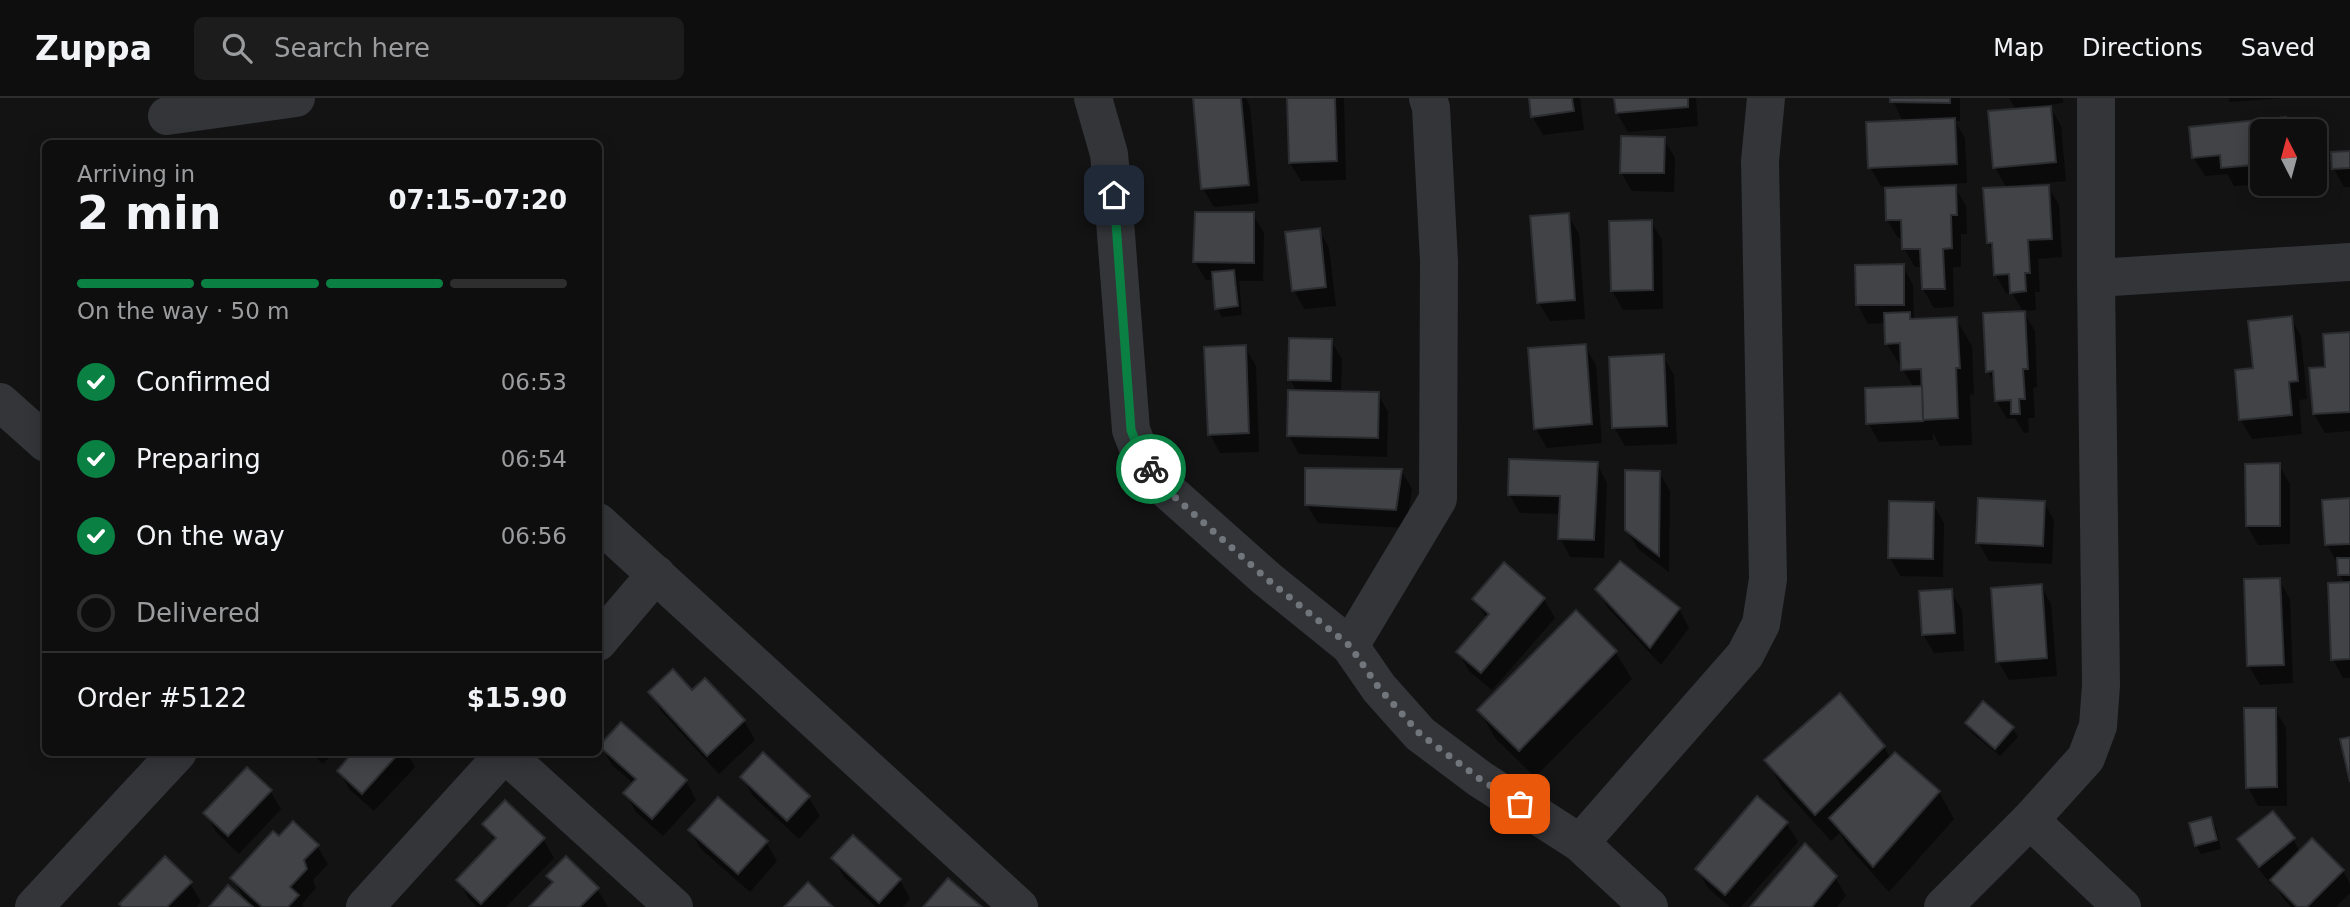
<!DOCTYPE html>
<meta charset="utf-8">
<style>
:root{--surface:#0e0e0f;--page:#1c1c1d;--text:#f1f3f6;--muted:#9b9c9e;--line:#2e2e2f;--accent:#0b8043}
body{margin:0;font-family:"DejaVu Sans",sans-serif;background:var(--page);color:var(--text);height:100vh;display:flex;flex-direction:column;font-size:26px;white-space:nowrap}
*{box-sizing:border-box;margin:0}
p{font-size:23px;color:var(--muted)}
.icon{flex:none;width:38px;height:38px;fill:none;stroke:currentColor;stroke-width:2;stroke-linecap:round;stroke-linejoin:round}
.map{position:relative;flex:1;overflow:hidden}
.panel{position:absolute;left:42px;top:42px;width:560px;height:616px;display:flex;flex-direction:column;background:var(--surface);border-radius:10px;box-shadow:0 4px 18px #0003,0 0 0 2px var(--line)}
.panel>*{flex:none}
.needle{width:46px;rotate:354deg}
.fabs{position:absolute;left:2250px;top:21px;display:grid;gap:14px}
.fabs a{display:grid;place-items:center;width:77px;height:77px;border-radius:10px;background:var(--surface);box-shadow:0 4px 18px #0003,0 0 0 2px var(--line);font-size:35px}
.pin{position:absolute;display:grid;place-items:center;width:60px;height:60px;color:#fff;margin:-30px;border-radius:14px;box-shadow:0 4px 10px #0006}
.courier{position:absolute;display:grid;place-items:center;width:70px;height:70px;margin:-35px;border:5px solid #0b8043;border-radius:50%;background:#fff;color:#222;box-shadow:0 2px 9px #0007}
.headline em{font-style:normal;font-weight:800}
.headline div{display:flex;flex-direction:column-reverse}
.headline{display:flex;align-items:center;justify-content:space-between;height:119px;padding:0 35px}
h1{font-size:46px;font-weight:800;line-height:52px}
.bar{display:grid;grid-template-columns:repeat(4,1fr);gap:10px 7px;align-content:center;height:84px;padding:0 35px}
.bar i{height:9px;border-radius:5px;background:var(--line)}
.bar .current{background:var(--accent)}
.bar p{grid-column:span 4}
.line{display:flex;align-items:center;gap:18px;padding:0 35px;border-top:2px solid var(--line)}
.line div{flex:1}
ol{padding:0 35px;list-style:none}
li{display:flex;align-items:center;gap:21px;height:77px}
li p{margin-inline-start:auto}
li .icon{padding:7px;border-radius:50%;background:var(--accent);color:#fff;stroke-width:4}
li:last-child{color:var(--muted)}
li i{width:38px;height:38px;border:4px solid var(--line);border-radius:50%}
header{display:flex;align-items:center;gap:42px;box-sizing:border-box;height:98px;padding:0 35px;background:var(--surface);border-bottom:2px solid var(--line)}
header strong{font-size:33px}
nav{display:flex;gap:38px;margin-inline-start:auto;font-size:24px}
.search{width:490px;height:63px;background:var(--page);display:flex;align-items:center;gap:18px;box-sizing:border-box;padding:0 24px;border-radius:10px;color:var(--muted);font-size:26px}
.map>svg:first-child{display:block}
</style>
<header>
<strong>Zuppa</strong>
<div class="search"><svg class="icon" aria-label="search" viewBox="0 0 24 24"><circle cx="10" cy="10" r="6"/><path d="M15 15l6 6"/></svg>Search here</div>
<nav><a>Map</a><a>Directions</a><a>Saved</a></nav>
</header>
<div class="map">
<svg width="2350" height="809" viewBox="0 0 2350 809">
<rect width="100%" height="100%" fill="#131314"/>
<!-- shadow -->
<g fill="#0007">
<path d="M1195 0H1246L1250 8 1259 105 1214 109 1203 91Z"/>
<path d="M1288 0H1344L1346 82 1301 83 1290 65Z"/>
<path d="M1530 0H1580L1584 32 1543 37 1532 18Z"/>
<path d="M1616 0H1696L1698 28 1628 34 1617 15Z"/>
<path d="M1892 0H1960V23H1955L1965 40 1967 85 1881 88 1870 69 1903 24Z"/>
<path d="M2009 0H2063V5L2049 7 2061 28 2066 83 2020 87V90L2048 88 2059 107 2062 159 2038 161 2040 194H2035L2036 212 2023 213 2035 233 2037 289 2033 290 2035 320H2028L2029 334 2024 335 2015 320 2007 321 1996 302 1995 286 1988 273 2024 215 2012 195H2006L1995 176 1994 155 1988 144 2007 91 1995 69 2016 12Z"/>
<path d="M2228 0H2282L2230 4Z"/>
<path d="M2285 21 2292 33H2263V71H2260L2261 86 2234 88 2227 76 2205 78 2194 60Z"/>
<path d="M1664 41 1675 60 1674 94 1632 93 1621 74Z"/>
<path d="M2350 54V89H2344L2334 71Z"/>
<path d="M1955 89 1966 108 1967 136H1961V169H1953L1954 209 1934 210 1923 191V169H1915L1904 150 1903 140H1898L1887 122Z"/>
<path d="M1253 116 1264 135 1263 183H1239L1242 217 1222 219 1217 210 1214 182H1206L1195 164Z"/>
<path d="M1568 117 1579 136 1585 221 1550 223 1539 205Z"/>
<path d="M1651 123 1662 142 1663 211 1623 212 1612 193Z"/>
<path d="M1319 132 1329 150 1336 208 1304 211 1294 192Z"/>
<path d="M1903 168 1913 187 1914 223 1956 221 1972 248 1974 297 1970 296 1972 347 1940 348 1933 335V342L1879 344 1868 325 1914 290 1887 246 1886 225 1868 226 1858 207Z"/>
<path d="M2291 220 2301 239 2307 301 2299 302 2302 336 2252 341 2241 322 2236 274 2254 272Z"/>
<path d="M2350 239V333L2325 335 2314 316 2311 272 2327 271Z"/>
<path d="M1331 243 1342 261 1341 295 1378 296 1388 314 1387 359 1299 356 1289 338 1297 294 1290 281Z"/>
<path d="M1585 248 1596 267 1602 345 1547 350 1536 331 1530 252Z"/>
<path d="M1245 249 1256 268 1259 354 1220 355 1210 336Z"/>
<path d="M1663 258 1674 277 1677 346 1625 348 1614 329Z"/>
<path d="M1597 366 1607 385 1604 460 1570 459 1560 440 1561 416 1520 415 1509 396Z"/>
<path d="M2279 367 2290 386V446L2258 447 2247 428Z"/>
<path d="M1401 372 1412 391 1406 430 1318 425 1307 407Z"/>
<path d="M1659 374 1670 393 1669 474 1638 451 1627 432Z"/>
<path d="M2350 402V580H2343L2333 561 2345 486 2340 477 2338 465 2327 447Z"/>
<path d="M2044 404 2054 423 2052 466 1989 463 1978 444Z"/>
<path d="M1933 406 1944 425 1943 479 1900 478 1890 459Z"/>
<path d="M2279 482 2290 501 2293 585 2260 587 2249 568Z"/>
<path d="M2041 487 2051 506 2057 578 2009 582 1998 563Z"/>
<path d="M1597 491 1679 511 1689 530 1661 567 1608 510Z"/>
<path d="M1951 493 1962 512 1964 553 1934 555 1923 536Z"/>
<path d="M1474 501H1544L1555 520 1492 592 1469 573 1458 554 1487 521Z"/>
<path d="M1576 515 1616 555 1632 581 1535 679 1495 640 1480 613Z"/>
<path d="M705 582 744 623 755 642 719 676 661 613 650 594H692Z"/>
<path d="M2275 611 2286 630 2287 708H2258L2248 689Z"/>
<path d="M1967 626 2012 630 2018 639 2000 658 1972 635Z"/>
<path d="M601 648 686 683 696 702 663 738 636 714 626 696 634 686 612 667Z"/>
<path d="M1884 649 1891 661 1939 694 1954 721 1889 794 1847 747 1840 735 1831 743 1782 689 1767 663Z"/>
<path d="M310 654H334L323 666Z"/>
<path d="M356 654H406L415 669 374 713 350 692 339 673Z"/>
<path d="M763 657 809 700 820 718 799 741 753 698 742 679Z"/>
<path d="M270 693 281 711 239 756 216 734 206 715Z"/>
<path d="M1758 701 1787 726 1798 744 1741 809H1730L1708 790 1697 771Z"/>
<path d="M2211 721 2216 730 2221 751 2201 756 2196 747Z"/>
<path d="M484 726 543 741 554 760 506 809H477L469 801 458 782 495 744Z"/>
<path d="M690 732 766 744 777 763 750 794 701 751Z"/>
<path d="M279 741 317 748 328 766 313 782 316 790 302 806 304 809H211L228 790 247 805 232 780Z"/>
<path d="M2239 741H2293L2300 754 2343 773 2350 786V795L2336 809H2291L2283 800 2273 784 2271 786 2250 760Z"/>
<path d="M1805 747 1835 779 1846 798 1837 809H1752Z"/>
<path d="M833 760 900 782 910 801 903 809H876L844 779Z"/>
<path d="M549 779 597 791 608 809H531L553 787Z"/>
<path d="M190 785 201 804 196 809H123L121 806Z"/>
</g>
<!-- building -->
<g fill="#414347" stroke="#2c2d30" stroke-width="2">
<path d="M1193 0H1241L1249 87 1201 91Z"/>
<path d="M1287 0H1335L1337 63 1289 65Z"/>
<path d="M1529 0H1572L1574 13 1531 19Z"/>
<path d="M1614 0H1688V9L1616 15Z"/>
<path d="M1890 0H1950V5L1890 4Z"/>
<path d="M2051 8 2056 64 1993 70 1988 13Z"/>
<path d="M2286 19 2288 33H2263V52L2250 53 2252 67 2221 70 2220 57 2192 60 2189 29Z"/>
<path d="M1955 20 1957 66 1868 70 1866 24Z"/>
<path d="M1621 38 1665 39 1664 75H1620Z"/>
<path d="M2350 53V70L2332 71 2331 54Z"/>
<path d="M1956 87 1957 117H1951L1952 150 1943 151 1945 191H1922L1920 151H1902L1901 122H1886L1885 90Z"/>
<path d="M2049 87 2052 141 2028 142 2030 175H2025L2026 193 2010 195 2009 176 1994 177 1992 145H1987L1983 90Z"/>
<path d="M1195 114H1254V165L1193 164Z"/>
<path d="M1569 115 1575 202 1537 205 1530 118Z"/>
<path d="M1652 122 1653 192 1611 193 1609 123Z"/>
<path d="M1320 130 1326 189 1292 193 1285 134Z"/>
<path d="M1904 166V207H1856L1855 167Z"/>
<path d="M1234 172 1238 208 1215 211 1212 174Z"/>
<path d="M2025 213 2028 271H2023L2025 301H2019L2020 316H2011V302L1995 303 1993 273 1986 274 1983 215Z"/>
<path d="M1910 214V221L1957 219 1960 270H1956L1958 320 1923 322 1921 271 1901 272 1900 245 1885 246 1884 215Z"/>
<path d="M2292 218 2298 283 2289 284 2292 317 2239 322 2235 272 2253 270 2248 223Z"/>
<path d="M2350 234V314L2313 316 2309 270 2325 269 2323 236Z"/>
<path d="M1289 240 1332 241 1331 283 1288 282Z"/>
<path d="M1586 246 1592 326 1534 331 1528 250Z"/>
<path d="M1246 247 1249 335 1208 337 1204 249Z"/>
<path d="M1664 256 1667 328 1612 330 1609 259Z"/>
<path d="M1922 288 1923 323 1866 326 1865 290Z"/>
<path d="M1288 292 1379 294 1378 340 1287 338Z"/>
<path d="M1509 361 1598 364 1594 442 1558 441 1560 398 1508 397Z"/>
<path d="M2280 365V428H2246L2245 366Z"/>
<path d="M1305 370 1402 371 1396 412 1305 407Z"/>
<path d="M1625 372 1660 373 1659 458 1625 432Z"/>
<path d="M1978 400 2045 403 2043 448 1976 445Z"/>
<path d="M2350 400V446L2325 447 2322 402Z"/>
<path d="M1889 403 1934 404 1933 461 1888 460Z"/>
<path d="M2337 460H2350V477H2338Z"/>
<path d="M1620 463 1680 510 1650 550 1595 491Z"/>
<path d="M1504 464 1545 500 1481 575 1456 554 1489 516 1472 501Z"/>
<path d="M2280 480 2284 567 2247 568 2244 481Z"/>
<path d="M2350 484V561L2331 562 2328 485Z"/>
<path d="M2042 486 2047 560 1996 564 1991 490Z"/>
<path d="M1952 491 1955 535 1922 537 1919 493Z"/>
<path d="M1576 512 1617 553 1519 653 1477 612Z"/>
<path d="M673 571 692 592 705 580 745 622 707 658 648 594Z"/>
<path d="M1840 595 1885 648 1815 717 1764 662Z"/>
<path d="M1983 603 2014 629 1995 651 1965 625Z"/>
<path d="M2244 610H2276L2277 689 2246 690Z"/>
<path d="M621 624 687 682 652 721 623 695 636 681 599 648Z"/>
<path d="M2350 639V684L2340 641Z"/>
<path d="M353 654H400L362 696 337 673Z"/>
<path d="M763 654 810 698 787 723 740 679Z"/>
<path d="M1895 654 1940 693 1873 769 1829 720Z"/>
<path d="M247 669 272 692 228 738 203 715Z"/>
<path d="M1757 698 1788 724 1725 797 1695 771Z"/>
<path d="M718 699 768 743 738 776 688 732Z"/>
<path d="M505 702 545 740 481 806 456 782 496 740 482 726Z"/>
<path d="M2273 713 2295 740 2259 769 2237 741Z"/>
<path d="M2211 719 2217 742 2195 748 2189 725Z"/>
<path d="M293 723 319 747 304 762 307 771 290 789 299 797 288 809H262L230 780 273 733 279 738Z"/>
<path d="M853 737 901 781 879 805 831 760Z"/>
<path d="M2312 740 2344 772 2307 809H2297L2270 782Z"/>
<path d="M1805 745 1837 778 1812 809H1750Z"/>
<path d="M165 758 192 784 167 809H122L119 806Z"/>
<path d="M566 758 599 790 580 809H529L553 784 546 778Z"/>
<path d="M948 780 982 809H923Z"/>
<path d="M808 784 833 809H784Z"/>
<path d="M228 787 253 809H209Z"/>
</g>
<g fill="none" stroke-linecap="round" stroke-linejoin="round">
<!-- street -->
<g stroke="#333539" stroke-width="38">
<path d="M1093 0 1109 56 1113 97 1131 332 1142 360 1168 393 1267 481 1350 548 1379 590 1420 636 1480 681 1580 745 1649 809"/>
<path d="M167 18 296 0"/>
<path d="M2096 180 2350 164"/>
<path d="M0 304 46 345"/>
<path d="M598 424 1019 809"/>
<path d="M598 544 656 476"/>
<path d="M1350 548 1438 401 1439 163 1431 10 1428 0"/>
<path d="M505 656 674 809"/>
<path d="M2030 722 2122 809"/>
<path d="M1580 745 1745 557 1761 526 1768 481 1760 63 1766 0"/>
<path d="M34 809 178 654"/>
<path d="M365 809 506 654"/>
<path d="M1943 809 2030 722 2086 660 2098 628 2101 587 2096 180V0"/>
</g>
</g>
<g fill="none" stroke-linecap="round" stroke-linejoin="round">
<!-- done -->
<path stroke="#71767d" stroke-width="7" stroke-dasharray="0 12.6" d="M1151 371 1168 393 1267 481 1350 548 1379 590 1420 636 1480 681 1520 706"/>
<!-- route -->
<path stroke="#0b8043" stroke-width="9" d="M1114 97 1131 332 1142 360 1151 371"/>
</g>
</svg>
<div class="fabs">
<a><svg class="needle" viewBox="-14 -14 28 28"><path d="M0-13l5 13h-10z" fill="#e53935"/><path d="M0 13l5-13h-10z" fill="#9b9c9e"/></svg></a>
</div>
<div class="pin" style="left:1520px;top:706px;background:#ea580c"><svg class="icon" aria-label="bag" viewBox="0 0 24 24"><path d="M5 8h14l-1 12H6zM9 8a3 3 0 0 1 6 0"/></svg></div>
<div class="pin" style="left:1114px;top:97px;background:#1f2937"><svg class="icon" aria-label="home" viewBox="0 0 24 24"><path d="M3 11l9-7 9 7M6 9v11h12V9"/></svg></div>
<div class="courier" style="left:1151px;top:371px"><svg class="icon" aria-label="bike" viewBox="0 0 24 24"><circle cx="6" cy="16" r="4"/><circle cx="18" cy="16" r="4"/><path d="M6 16l4-8h5l3 8M10 8l3 8H6M13 5h3"/></svg></div>
<section class="panel">
<div class="headline"><div><h1>2 min</h1><p>Arriving in</p></div><em>07:15–07:20</em></div>
<div class="bar"><i class="current"></i><i class="current"></i><i class="current"></i><i></i><p>On the way · 50 m</p></div>
<ol>
<li><svg class="icon" aria-label="check" viewBox="0 0 24 24"><path d="M5 12l5 5 9-10"/></svg>Confirmed<p>06:53</p></li>
<li><svg class="icon" aria-label="check" viewBox="0 0 24 24"><path d="M5 12l5 5 9-10"/></svg>Preparing<p>06:54</p></li>
<li><svg class="icon" aria-label="check" viewBox="0 0 24 24"><path d="M5 12l5 5 9-10"/></svg>On the way<p>06:56</p></li>
<li><i></i>Delivered</li>
</ol>
<div class="line" style="height:91px"><div>Order #5122</div><b>$15.90</b></div>
</section>
</div>
